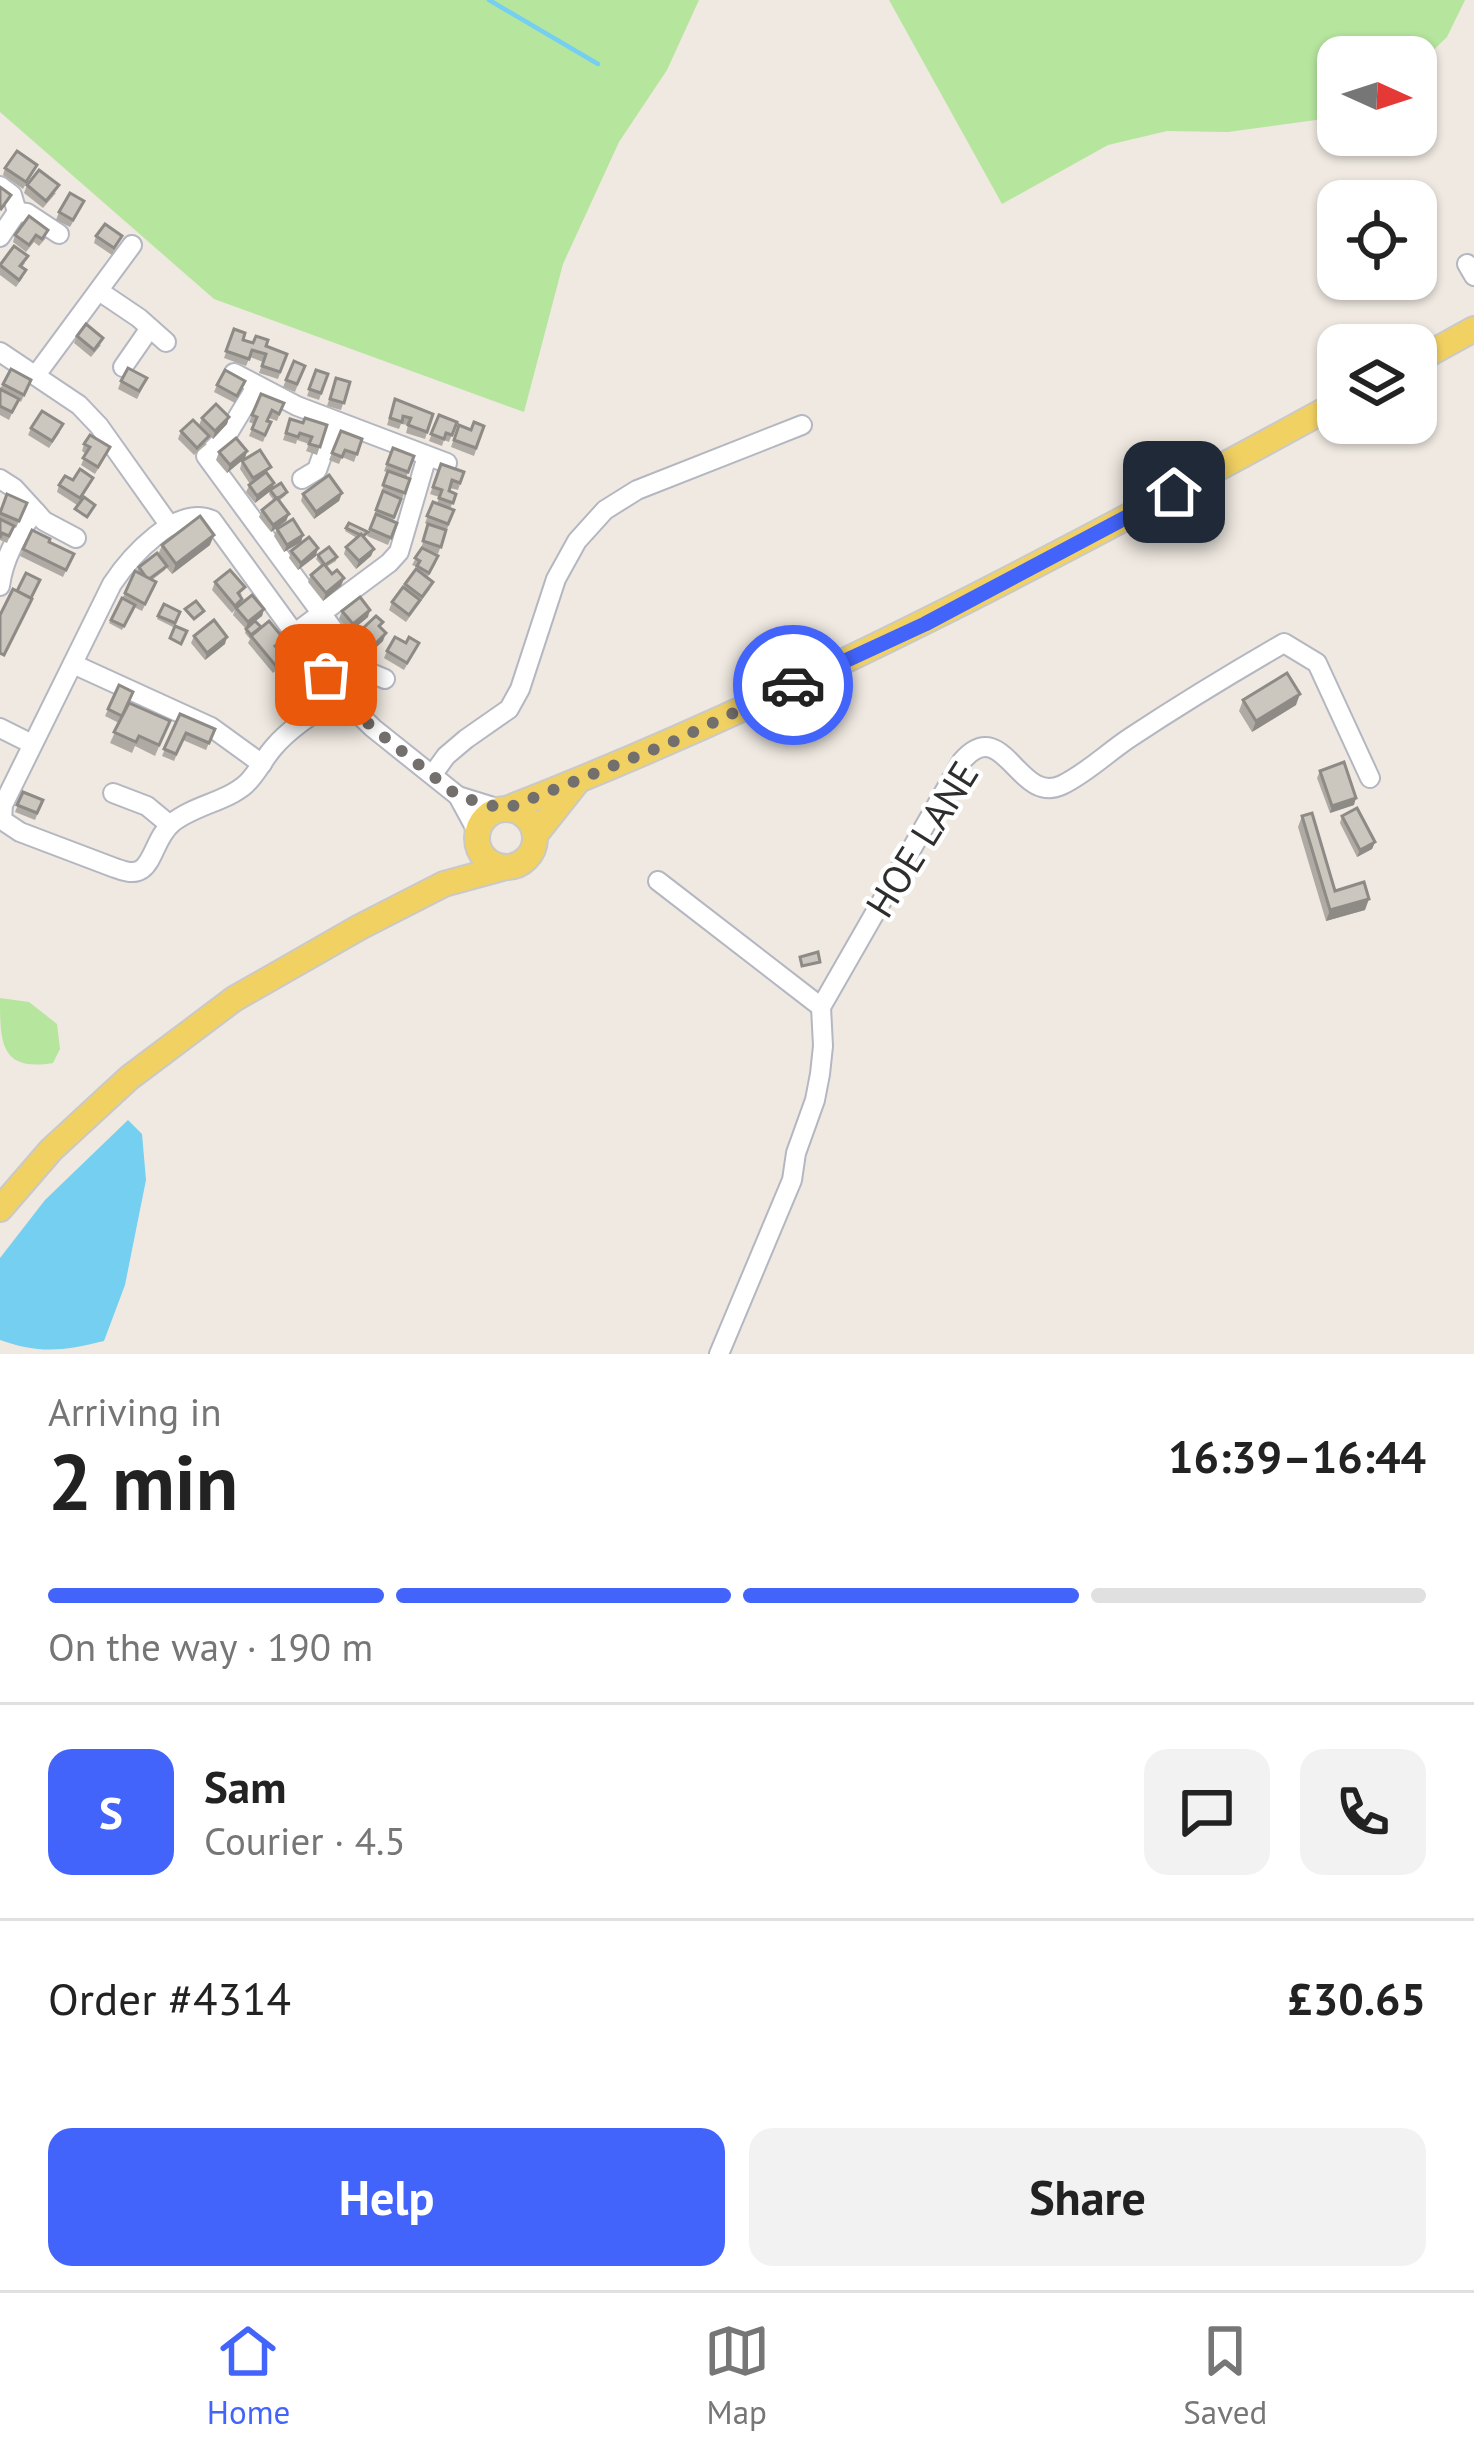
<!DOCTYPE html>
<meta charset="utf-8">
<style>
:root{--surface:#fff;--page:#f2f2f2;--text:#222;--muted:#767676;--line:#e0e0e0;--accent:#4264fb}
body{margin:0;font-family:"PT Sans",sans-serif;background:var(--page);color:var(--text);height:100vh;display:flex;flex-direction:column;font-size:45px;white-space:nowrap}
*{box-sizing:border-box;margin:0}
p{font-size:39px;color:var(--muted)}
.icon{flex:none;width:66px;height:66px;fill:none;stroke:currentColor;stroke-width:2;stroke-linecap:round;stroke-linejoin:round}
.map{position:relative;height:1354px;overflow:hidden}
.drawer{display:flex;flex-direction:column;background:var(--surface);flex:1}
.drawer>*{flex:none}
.needle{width:78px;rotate:93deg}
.controls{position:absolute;left:1317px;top:36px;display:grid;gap:24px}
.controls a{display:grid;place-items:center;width:120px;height:120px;border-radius:24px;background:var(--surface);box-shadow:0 3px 9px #0004;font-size:60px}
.pin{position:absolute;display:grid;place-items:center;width:102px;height:102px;color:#fff;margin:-51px;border-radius:24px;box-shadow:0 6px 18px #0006}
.courier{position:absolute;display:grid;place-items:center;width:120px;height:120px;margin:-60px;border:9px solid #4264fb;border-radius:50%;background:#fff;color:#222;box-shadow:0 3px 15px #0007}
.head em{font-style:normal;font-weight:800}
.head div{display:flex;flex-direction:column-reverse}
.head{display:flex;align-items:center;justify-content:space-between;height:204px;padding:0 48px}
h1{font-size:78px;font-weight:800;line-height:90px}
.bar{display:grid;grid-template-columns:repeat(4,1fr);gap:18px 12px;align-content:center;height:144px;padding:0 48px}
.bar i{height:15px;border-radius:9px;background:var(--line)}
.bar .on{background:var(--accent)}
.bar p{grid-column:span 4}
.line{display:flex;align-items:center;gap:30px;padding:0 48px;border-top:3px solid var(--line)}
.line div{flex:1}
.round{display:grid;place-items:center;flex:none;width:126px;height:126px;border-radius:24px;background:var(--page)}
.primary-button{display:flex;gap:24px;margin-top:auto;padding:24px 48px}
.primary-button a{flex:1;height:138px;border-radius:24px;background:var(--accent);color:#fff;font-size:48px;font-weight:800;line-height:138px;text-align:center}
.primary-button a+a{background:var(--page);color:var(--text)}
.tab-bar{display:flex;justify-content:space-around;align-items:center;height:168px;border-top:3px solid var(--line);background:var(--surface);font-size:33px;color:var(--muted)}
.tab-bar a{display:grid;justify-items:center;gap:6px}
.tab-bar .on{color:var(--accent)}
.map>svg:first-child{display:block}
</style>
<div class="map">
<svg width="1474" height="1354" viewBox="0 0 1474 1354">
<rect width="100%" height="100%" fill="#efe9e1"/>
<!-- green -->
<g fill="#b6e59e">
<path d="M0 0H699L667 70 619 142 563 264 524 412 214 299 0 112Z"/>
<path d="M889 0H1465L1447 37 1416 67V57H1338V117L1228 132 1167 131 1108 145 1002 204Z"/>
<path d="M0 998 29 1002 57 1024 60 1049 53 1063C0 1072 0 1042 0 998Z"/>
</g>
<!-- water -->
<path fill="#75cff0" d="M128 1120 142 1134 146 1180 125 1285 104 1341C64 1351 39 1354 0 1340V1258L45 1200Z"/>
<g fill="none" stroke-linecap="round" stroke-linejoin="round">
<!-- stream -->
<path stroke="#75cff0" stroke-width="4.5" d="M489 0 598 64"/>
<!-- minor casing -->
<g stroke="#b4b7c1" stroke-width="22">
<g id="minor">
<path d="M0 186 12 195 17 212 0 237"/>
<path d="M17 212 27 213 59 234"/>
<path d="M1467 264 1474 276"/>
<path d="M99 291 139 318 166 342"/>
<path d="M0 352 79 405 99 426 170 526"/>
<path d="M123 367 150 328"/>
<path d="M234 373 297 406 447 463"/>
<path d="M36 375 132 245"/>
<path d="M256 387 227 435 206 456 341 640 366 671 385 679"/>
<path d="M0 479 14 488 36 512C18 530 3 561 0 586"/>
<path d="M302 479 317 470 334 422"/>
<path d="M36 512 44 521 76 538"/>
<path d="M295 633 389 563 399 552 427 456"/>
<path d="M73 664 211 727 262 764"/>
<path d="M340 696C318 711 292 726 274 747 264 758 257 774 246 784 226 802 194 805 172 823 156 837 154 860 142 869 133 875 124 871 115 868L20 832 2 820 3 805 112 584C130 557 177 504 212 520L340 696 373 728 458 796 477 831"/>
<path d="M0 728 32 744"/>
<path d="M433 774 446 756 466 739 509 709 520 689 556 579 577 541 605 510 637 490 802 425"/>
<path d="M113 793 147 806 170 825"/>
<path d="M458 796 500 809"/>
<path d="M658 881 821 1007"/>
<path d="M719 1354 792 1180 796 1153 815 1100 820 1074 823 1046 821 1007 962 761C1004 713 1018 806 1062 785 1087 773 1108 752 1131 737 1181 704 1232 673 1284 643L1317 663 1370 778"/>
</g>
</g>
<!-- major casing -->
<g stroke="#c9c9c9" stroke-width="28">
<g id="major">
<path d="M1416 361 1474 329"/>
<path d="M509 808C796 696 1068 551 1338 403"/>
<circle cx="506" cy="838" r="29"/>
<path d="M535 835 577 782"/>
<path d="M0 1209 51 1150 129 1078 234 999 360 927 444 884 506 867"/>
</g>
</g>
<!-- minor -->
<use href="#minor" stroke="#fff" stroke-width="18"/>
<!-- major -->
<use href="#major" stroke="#f2d163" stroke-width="24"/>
</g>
<!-- wall -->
<g fill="#afaba4">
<path d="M37 165 23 189 3 175 5 168Z"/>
<path d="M27 185 56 193 43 208 24 193Z"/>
<path d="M81 208 70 227 56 220 59 212Z"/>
<path d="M29 216 46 238 39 246 34 242 26 252 13 242 15 235Z"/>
<path d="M96 236H122L112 255 94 243Z"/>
<path d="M25 263 22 267 23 277 16 287 0 275V265Z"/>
<path d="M234 329 243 340 287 354 278 379 259 373 263 362 250 357 246 366 224 358Z"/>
<path d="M77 336 101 345 91 357 74 343Z"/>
<path d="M294 361 305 366 295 392 283 387Z"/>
<path d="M316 370 328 374 319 400 307 396Z"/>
<path d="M336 378 350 382 341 410 327 406Z"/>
<path d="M31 380 21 402 18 400 9 420 0 415V389L3 384Z"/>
<path d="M121 381 144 385 137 399 118 389Z"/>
<path d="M245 381 235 403 214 392 217 385Z"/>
<path d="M261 394 284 403 277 421 269 418 268 421 271 422 263 442 249 436 254 424 249 422Z"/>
<path d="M395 399 433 414 425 439 406 433 408 425 401 424 399 429 387 425Z"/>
<path d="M439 415 457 422 449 442 444 440 442 446 429 441Z"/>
<path d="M229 417 227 424 213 439 199 425 202 418Z"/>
<path d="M290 419 303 423 327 425 317 455 306 451 309 444 297 440 296 444 283 440Z"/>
<path d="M459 425 471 430 484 426 474 456 451 447Z"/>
<path d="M31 428 60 432 49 448 28 435Z"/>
<path d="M181 431 207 444 194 455 178 439Z"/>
<path d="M341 431 362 439 354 462 342 457 339 464 329 460Z"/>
<path d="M84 444 107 454 95 474 81 465 86 454 82 451Z"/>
<path d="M393 448 414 456 406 478 410 479 393 521 397 523 388 545 367 536 382 493H381L388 473 384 471Z"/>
<path d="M247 451 245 458 227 473 216 460 219 452Z"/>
<path d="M242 461 268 474 272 489 286 495 279 501 289 514 286 521 271 532 259 517 262 510 274 501 269 494 270 491 255 503 246 492 250 484 240 469Z"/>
<path d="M441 464 464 472 458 490 450 488 449 491 456 494 450 509 454 510 438 554 429 551 436 563 427 578 430 589 406 622 389 610 392 602 417 567 412 565 421 549 428 525 425 523 433 502 437 504 439 497 430 494Z"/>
<path d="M73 480 90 485 77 505 57 492 59 485Z"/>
<path d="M342 493 339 501 314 519 301 501 303 494Z"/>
<path d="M27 503 16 528 14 527 7 543 0 540V509Z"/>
<path d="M349 523 368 532 364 538 374 549 371 556 356 569 344 554 346 547 357 538 345 531Z"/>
<path d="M277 529 303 535 301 542 284 552 274 536Z"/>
<path d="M32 530 49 542 74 554 63 577 20 556Z"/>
<path d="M162 545H210L172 574 166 567 165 570 152 580 153 589 142 611 134 607 122 630 109 623 125 593 140 574 137 570 139 567 158 555Z"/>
<path d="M291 551 316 556 298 570 289 558Z"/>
<path d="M318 555 337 557 336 561 326 567 332 574 344 578 341 586 323 601 308 582 311 575 322 566 316 559Z"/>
<path d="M215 582 242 594 240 596V604L264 609 262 616 255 621 261 627 284 639 278 649 285 658 282 665 273 673 248 643 250 639 245 633 246 629 233 615 235 610 232 613 212 590Z"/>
<path d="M164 604 180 612 173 627 157 619Z"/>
<path d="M342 611 368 617 350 632 339 619Z"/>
<path d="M381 628 383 641 369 654 356 640 358 633Z"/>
<path d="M194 636 225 644 205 660 191 643Z"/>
<path d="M406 643H419L404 670 384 658 387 651Z"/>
<path d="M119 685 124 713 170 721 155 756 135 746 132 753 110 743 119 723 105 716Z"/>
<path d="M1243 700 1296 705 1252 732 1239 711Z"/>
<path d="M180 714 215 729 206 750 183 740 174 761 162 756Z"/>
<path d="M1320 771 1354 805 1330 813 1317 778Z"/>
<path d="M23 792 43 800 35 820 15 812Z"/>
<path d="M1302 816 1335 891 1365 910 1326 921 1298 827Z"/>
<path d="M1342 816 1375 842 1372 849 1357 857 1340 823Z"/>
</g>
<!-- shaded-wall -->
<g fill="#8e8b86">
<path d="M229 417 227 424 213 439 215 431Z"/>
<path d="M247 451 245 458 227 473 230 465Z"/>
<path d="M274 483 272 490 255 503 257 496Z"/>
<path d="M342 493 339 501 314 519 316 512Z"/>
<path d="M289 514 286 521 271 532 273 525Z"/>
<path d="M214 535 210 545 172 574 176 564Z"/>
<path d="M303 535 301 542 284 552 287 545Z"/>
<path d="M318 548 316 556 298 570 301 563Z"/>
<path d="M374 549 371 556 356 569 359 561Z"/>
<path d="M344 578 341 586 323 601 326 593Z"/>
<path d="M264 609 262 616 245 630 248 622Z"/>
<path d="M370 610 368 617 350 632 353 624Z"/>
<path d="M386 633 383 641 369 654 372 647Z"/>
<path d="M227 637 225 644 205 660 207 653Z"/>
<path d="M1300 694 1296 705 1252 732 1256 721Z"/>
<path d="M1356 798 1354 805 1330 813 1332 806Z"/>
<path d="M1375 842 1372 849 1357 857 1360 850Z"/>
<path d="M1369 899 1365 910 1326 921 1330 910Z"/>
</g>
<!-- building -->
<g fill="#cbc7bf" stroke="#8e8b86" stroke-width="3">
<path d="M17 151 37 165 26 182 5 168Z"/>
<path d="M39 170 59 185 46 201 27 185Z"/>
<path d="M0 187 11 195 1 209 0 208Z"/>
<path d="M70 193 84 201 73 220 59 212Z"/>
<path d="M29 216 48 230 42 239 36 235 29 245 15 235Z"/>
<path d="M105 224 122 236 114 248 96 236Z"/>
<path d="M14 246 28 256 20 266 26 270 19 280 0 265Z"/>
<path d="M86 324 103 338 94 350 77 336Z"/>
<path d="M234 329 245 333 243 340 253 343 256 336 268 340 266 346 287 354 280 372 262 366 266 354 252 350 249 359 226 351Z"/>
<path d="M294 361 305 366 297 384 286 380Z"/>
<path d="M128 368 147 378 139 391 121 381Z"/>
<path d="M11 369 31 380 24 395 3 384Z"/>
<path d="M225 370 245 381 237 396 217 385Z"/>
<path d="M316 370 328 374 321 393 309 389Z"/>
<path d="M336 378 350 382 344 403 330 399Z"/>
<path d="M0 389 19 399 12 412 0 406Z"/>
<path d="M261 394 284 403 279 414 272 410 267 421 271 422 265 435 252 429 257 417 252 415Z"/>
<path d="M395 399 433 414 427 432 408 425 411 418 403 416 402 422 390 418Z"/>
<path d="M216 404 229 417 215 431 202 418Z"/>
<path d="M42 411 63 424 52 441 31 428Z"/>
<path d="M439 415 457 422 452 435 446 433 444 439 431 434Z"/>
<path d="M305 418 327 425 320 447 309 444 312 437 300 433 298 437 286 433 290 419 303 423Z"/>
<path d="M193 420 209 436 197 448 181 431Z"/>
<path d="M474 422 484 426 476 448 454 440 459 425 471 430Z"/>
<path d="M341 431 362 439 357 454 345 450 342 457 332 453Z"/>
<path d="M90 435 110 447 98 467 83 458 90 447 84 444Z"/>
<path d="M236 438 247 451 230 465 219 452Z"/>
<path d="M393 448 414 456 408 472 387 464Z"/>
<path d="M260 450 271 467 253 478 242 461Z"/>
<path d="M441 464 464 472 460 483 452 480 449 491 456 494 453 503 439 498 442 490 433 487Z"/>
<path d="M80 469 93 478 80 498 59 485 65 476 73 480Z"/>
<path d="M388 471 410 479 405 493 383 485Z"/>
<path d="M266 472 274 483 257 496 249 485Z"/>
<path d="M329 475 342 493 316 512 303 494Z"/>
<path d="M281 483 287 492 277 499 270 490Z"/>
<path d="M383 491 401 499 394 517 376 510Z"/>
<path d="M7 494 27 503 19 521 0 513Z"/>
<path d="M84 497 95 505 87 517 75 509Z"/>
<path d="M277 498 289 514 273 525 262 510Z"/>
<path d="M433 502 454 510 448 524 427 516Z"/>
<path d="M376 514 397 523 391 538 370 529Z"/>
<path d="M200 516 214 535 176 564 162 545Z"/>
<path d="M0 519 14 526 9 536 2 533 0 538Z"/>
<path d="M293 519 303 535 287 545 277 529Z"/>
<path d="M349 523 368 532 363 536 346 528Z"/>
<path d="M428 524 446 530 441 547 423 541Z"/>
<path d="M32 530 50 539 49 542 74 554 66 570 23 549Z"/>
<path d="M361 534 374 549 359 561 346 547Z"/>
<path d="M309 537 318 548 301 563 291 551Z"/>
<path d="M329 547 337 557 325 565 318 555Z"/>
<path d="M422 548 438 556 429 573 417 566 420 561 415 558Z"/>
<path d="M157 553 167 566 148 580 139 567Z"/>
<path d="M324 564 332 574 337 570 344 578 326 593 311 575Z"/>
<path d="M416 569 433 582 422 597 405 584Z"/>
<path d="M230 570 245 587 238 593 242 599 235 606 215 582Z"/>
<path d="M135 571 156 582 145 604 125 593Z"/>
<path d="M26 573 40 580 31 598 17 591Z"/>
<path d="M403 587 420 600 409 615 392 602Z"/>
<path d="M13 589 32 599 4 655 0 653V615Z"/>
<path d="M252 595 264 609 248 622 236 608Z"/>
<path d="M360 597 370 610 353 624 342 611Z"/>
<path d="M122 598 135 605 124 626 111 620Z"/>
<path d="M196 601 204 611 194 619 185 609Z"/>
<path d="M164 604 180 612 175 623 158 616Z"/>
<path d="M376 616 383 622 379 626 386 633 372 647 358 633Z"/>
<path d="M214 620 227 637 207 653 194 636Z"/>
<path d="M255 621 261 627 251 635 246 629Z"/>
<path d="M269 621 284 639 275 646 285 658 276 666 251 636Z"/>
<path d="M175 626 187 631 181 644 170 638Z"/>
<path d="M395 637 406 643 409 637 419 643 407 663 387 651Z"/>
<path d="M1287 673 1300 694 1256 721 1243 700Z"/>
<path d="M119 685 133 692 122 716 108 709Z"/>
<path d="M129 703 170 721 159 745 139 736 136 742 114 732Z"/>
<path d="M180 714 215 729 209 743 186 733 176 754 164 749Z"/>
<path d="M1344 762 1356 798 1332 806 1320 771Z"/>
<path d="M23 792 43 800 37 813 17 805Z"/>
<path d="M1357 808 1375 842 1360 850 1342 816Z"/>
<path d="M1312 813 1335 891 1364 882 1369 899 1330 910 1302 816Z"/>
<path d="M818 952 820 962 802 966 800 957Z"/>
</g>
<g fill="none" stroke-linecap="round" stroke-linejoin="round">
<!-- done -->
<path stroke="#726f6d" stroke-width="12" stroke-dasharray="0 21.6" d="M326 675 340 696 373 728 458 796 500 808H508L670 743 793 685"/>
<!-- route -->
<path stroke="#4264fb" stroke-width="15" d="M793 685 925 624 1174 492"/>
</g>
<g text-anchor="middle" stroke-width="9" stroke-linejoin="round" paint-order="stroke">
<!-- street labels -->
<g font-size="39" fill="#2e2e2e" stroke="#fff">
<text transform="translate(922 839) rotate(-58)" y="14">HOE LANE</text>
</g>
</g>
</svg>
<div class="controls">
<a><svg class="needle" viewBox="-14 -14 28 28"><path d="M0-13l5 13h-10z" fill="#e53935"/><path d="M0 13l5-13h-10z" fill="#767676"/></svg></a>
<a><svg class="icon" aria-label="locate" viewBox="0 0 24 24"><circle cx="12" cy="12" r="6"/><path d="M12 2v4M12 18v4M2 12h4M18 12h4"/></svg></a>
<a><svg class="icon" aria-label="layers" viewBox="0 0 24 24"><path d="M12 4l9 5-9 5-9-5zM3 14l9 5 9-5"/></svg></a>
</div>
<div class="pin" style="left:326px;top:675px;background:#ea580c"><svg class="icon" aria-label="bag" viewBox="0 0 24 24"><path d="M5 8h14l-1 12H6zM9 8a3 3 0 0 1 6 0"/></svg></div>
<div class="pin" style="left:1174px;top:492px;background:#1f2937"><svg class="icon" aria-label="home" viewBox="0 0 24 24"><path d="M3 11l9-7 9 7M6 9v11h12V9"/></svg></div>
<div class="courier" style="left:793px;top:685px"><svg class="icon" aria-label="car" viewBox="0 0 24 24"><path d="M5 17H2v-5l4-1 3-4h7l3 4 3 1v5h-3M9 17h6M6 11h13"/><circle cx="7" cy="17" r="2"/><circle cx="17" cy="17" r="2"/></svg></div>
</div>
<section class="drawer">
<div class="head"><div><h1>2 min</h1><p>Arriving in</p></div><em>16:39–16:44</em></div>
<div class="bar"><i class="on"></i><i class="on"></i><i class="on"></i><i></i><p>On the way · 190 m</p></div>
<div class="line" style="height:216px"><b class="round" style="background:var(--accent);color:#fff">S</b><div><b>Sam</b><p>Courier · 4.5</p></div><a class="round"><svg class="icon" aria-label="chat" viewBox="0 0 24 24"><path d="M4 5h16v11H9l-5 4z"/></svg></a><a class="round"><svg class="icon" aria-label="phone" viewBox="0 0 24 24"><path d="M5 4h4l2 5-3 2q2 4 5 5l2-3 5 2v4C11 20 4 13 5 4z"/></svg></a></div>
<div class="line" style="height:156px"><div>Order #4314</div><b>£30.65</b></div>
<div class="primary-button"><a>Help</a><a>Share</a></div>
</section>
<nav class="tab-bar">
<a class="on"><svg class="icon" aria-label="home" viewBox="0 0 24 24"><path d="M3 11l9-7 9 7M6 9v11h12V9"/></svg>Home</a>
<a><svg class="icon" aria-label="map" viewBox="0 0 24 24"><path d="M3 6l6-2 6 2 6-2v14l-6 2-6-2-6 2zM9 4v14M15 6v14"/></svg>Map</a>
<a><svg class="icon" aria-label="saved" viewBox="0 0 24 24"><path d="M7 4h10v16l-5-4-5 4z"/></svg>Saved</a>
</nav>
